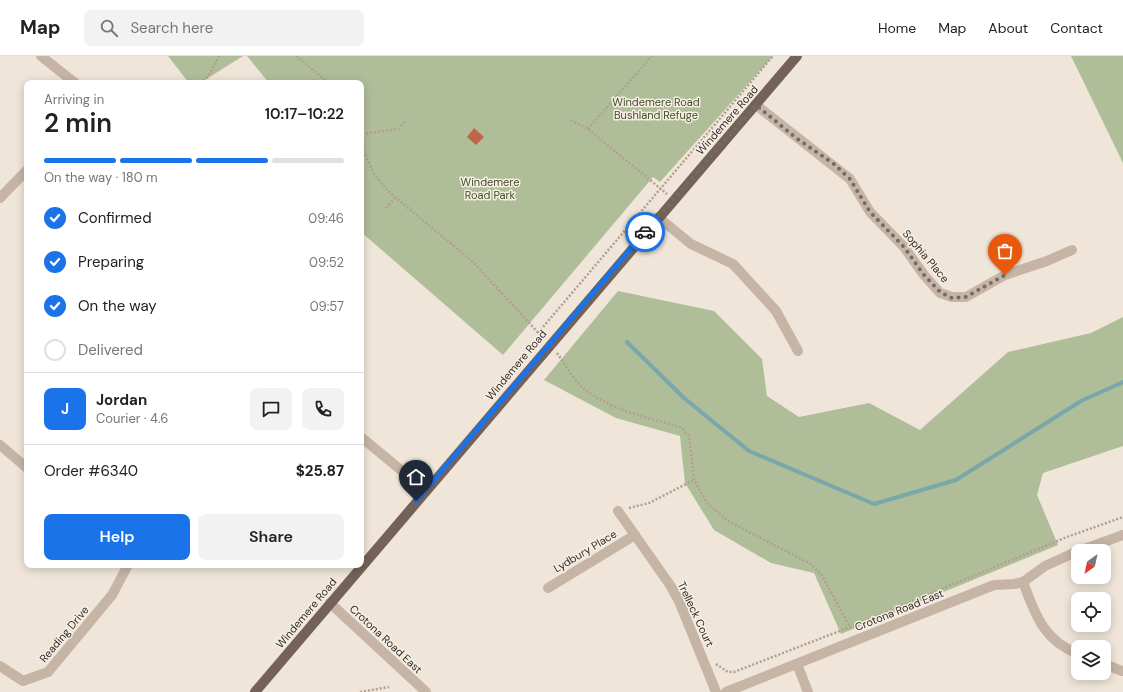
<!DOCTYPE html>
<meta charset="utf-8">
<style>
:root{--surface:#fff;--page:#f2f2f2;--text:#222;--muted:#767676;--line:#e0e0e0;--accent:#1a73e8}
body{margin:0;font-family:"DM Sans",sans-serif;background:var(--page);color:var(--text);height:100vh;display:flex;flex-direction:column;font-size:15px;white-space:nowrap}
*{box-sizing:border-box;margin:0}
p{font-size:13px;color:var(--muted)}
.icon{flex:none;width:22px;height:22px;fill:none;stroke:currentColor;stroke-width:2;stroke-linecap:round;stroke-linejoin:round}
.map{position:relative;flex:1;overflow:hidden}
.panel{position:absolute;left:24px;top:24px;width:340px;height:488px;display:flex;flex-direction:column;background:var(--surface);border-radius:8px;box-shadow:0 2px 10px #0003}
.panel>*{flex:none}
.needle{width:26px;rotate:213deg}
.fabs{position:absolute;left:1071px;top:488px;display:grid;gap:8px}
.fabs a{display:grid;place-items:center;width:40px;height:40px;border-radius:8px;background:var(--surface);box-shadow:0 2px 10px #0003;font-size:20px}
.pin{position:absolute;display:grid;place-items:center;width:34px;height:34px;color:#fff;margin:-41px -17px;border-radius:50% 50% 50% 0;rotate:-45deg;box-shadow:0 0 4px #0007}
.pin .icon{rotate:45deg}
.courier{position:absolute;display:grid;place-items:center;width:40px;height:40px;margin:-20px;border:3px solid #1a73e8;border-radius:50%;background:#fff;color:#222;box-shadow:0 1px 5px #0007}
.summary em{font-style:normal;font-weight:600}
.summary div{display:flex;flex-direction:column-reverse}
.summary{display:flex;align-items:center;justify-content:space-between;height:68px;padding:0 20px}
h1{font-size:26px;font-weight:600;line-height:30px}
.bar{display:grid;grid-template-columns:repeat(4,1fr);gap:6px 4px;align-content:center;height:48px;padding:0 20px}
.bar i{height:5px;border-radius:3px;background:var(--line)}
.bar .selected{background:var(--accent)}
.bar p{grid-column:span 4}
.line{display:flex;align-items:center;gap:10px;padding:0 20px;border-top:1px solid var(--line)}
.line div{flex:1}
.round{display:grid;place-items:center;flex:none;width:42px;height:42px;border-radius:8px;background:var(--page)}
ol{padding:0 20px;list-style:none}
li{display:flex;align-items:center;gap:12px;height:44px}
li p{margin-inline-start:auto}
li .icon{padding:4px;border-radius:50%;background:var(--accent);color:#fff;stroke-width:4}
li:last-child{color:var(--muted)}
li i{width:22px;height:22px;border:2px solid var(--line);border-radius:50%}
.button{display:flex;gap:8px;margin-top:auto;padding:8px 20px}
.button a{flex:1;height:46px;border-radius:8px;background:var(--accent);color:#fff;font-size:16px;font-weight:600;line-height:46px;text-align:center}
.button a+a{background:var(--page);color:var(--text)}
header{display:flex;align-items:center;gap:24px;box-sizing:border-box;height:56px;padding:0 20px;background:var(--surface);border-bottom:1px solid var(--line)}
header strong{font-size:19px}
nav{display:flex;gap:22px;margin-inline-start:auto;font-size:14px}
.search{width:280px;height:36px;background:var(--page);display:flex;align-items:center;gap:10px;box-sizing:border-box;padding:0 14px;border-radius:8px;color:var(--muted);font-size:15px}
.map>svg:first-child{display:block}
</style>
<header>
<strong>Map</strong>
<div class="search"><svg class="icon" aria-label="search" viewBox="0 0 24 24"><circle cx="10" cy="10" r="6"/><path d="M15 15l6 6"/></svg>Search here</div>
<nav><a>Home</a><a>Map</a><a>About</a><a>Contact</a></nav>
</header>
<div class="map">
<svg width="1123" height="636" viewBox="0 0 1123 636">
<rect width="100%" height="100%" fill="#efe5d8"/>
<!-- green -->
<g fill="#b0bd99">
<path d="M168 0H243L200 27H189Z"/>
<path d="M247 0H773L660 126 653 121 503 299 361 176V27H269Z"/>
<path d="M1071 0H1123V107Z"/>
<path d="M618 235 714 255 762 303 767 340 799 361 869 347 920 374 1008 296 1091 277 1123 261V390L1043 417 1037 439 1058 489 841 578 814 517 771 507 714 474 685 427 680 380 616 362 544 324Z"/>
</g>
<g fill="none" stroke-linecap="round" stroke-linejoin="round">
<!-- stream -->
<path stroke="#79a7aa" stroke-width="4" d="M627 286 684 342 749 395 874 448 956 424 1081 345 1123 326"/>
</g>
<!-- building -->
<path fill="#bf6647" d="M474 72 484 81 476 89 467 81Z"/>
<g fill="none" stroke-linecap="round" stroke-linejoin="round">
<!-- path -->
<g stroke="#b29f8f" stroke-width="2.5" stroke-dasharray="2 2" stroke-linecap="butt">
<path d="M296 0 329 27"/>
<path d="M200 27 208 21 219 0"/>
<path d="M571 64 588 73 667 138"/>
<path d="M588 73 652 0"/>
<path d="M361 75 365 98 374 118 389 136 474 207 543 282"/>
<path d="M362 78 398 73 405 65"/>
<path d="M386 152 395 142"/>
<path d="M538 277 773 0"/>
<path d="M557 297C565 308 571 320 580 329 606 354 649 361 682 372L689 380 694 424 708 448 728 465 811 508 821 518 850 571"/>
<path d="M629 452 649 447 694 424"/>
<path d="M716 608 728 616H734L850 571 1067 481 1123 461"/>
<path d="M360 636 389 631"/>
</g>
<!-- minor -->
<g stroke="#c6b5a5" stroke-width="10">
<path d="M41 0 75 27"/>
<path d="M756 49 850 123 870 156 904 191 924 219 940 237 952 241H966L1005 219 1047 205 1072 194"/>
<path d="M0 142 27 114"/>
<path d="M658 161 691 188 733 208 776 255 798 295"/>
<path d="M361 381 425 434"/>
<path d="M0 389 27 412"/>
<path d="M618 455 670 529 679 545 716 636"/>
<path d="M1079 495 1123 479"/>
<path d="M1023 526C1035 558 1043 584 1078 598"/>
<path d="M548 532 635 479"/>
<path d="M330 547 426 636"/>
<path d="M797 608 808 636"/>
<path d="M1104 608 1122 615"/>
<path d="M0 610 23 625 48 616 112 539 128 509"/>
<path d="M726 636 994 529 1014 528 1023 526 1045 510 1078 495"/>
</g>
<!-- major -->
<path stroke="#746158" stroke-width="10" d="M255 636 797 0"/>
</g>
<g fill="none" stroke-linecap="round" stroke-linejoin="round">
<!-- done -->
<path stroke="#746b64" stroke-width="4" stroke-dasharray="0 7.2" d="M645 176 756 49 796 82 834 108 850 123 870 156 904 191 924 219 940 236 952 242 966 241 1005 219"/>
<!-- route -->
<path stroke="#1a73e8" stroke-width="5" d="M416 445 645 176"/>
</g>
<g text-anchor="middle" stroke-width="3" stroke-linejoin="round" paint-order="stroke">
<!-- park labels -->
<g font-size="11" fill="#414f2b" stroke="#f7efe4">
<text x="656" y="50">Windemere Road<tspan x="656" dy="13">Bushland Refuge</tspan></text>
<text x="490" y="130">Windemere<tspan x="490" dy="13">Road Park</tspan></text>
</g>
<!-- street labels -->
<g font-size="11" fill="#322a26" stroke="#f7efe4">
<text transform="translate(727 64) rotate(-49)" y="4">Windemere Road</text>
<text transform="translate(926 200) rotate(50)" y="4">Sophia Place</text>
<text transform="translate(516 309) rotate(-50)" y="4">Windemere Road</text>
<text transform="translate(585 495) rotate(-31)" y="4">Lydbury Place</text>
<text transform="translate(899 554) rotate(-22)" y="4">Crotona Road East</text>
<text transform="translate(306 557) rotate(-50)" y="4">Windemere Road</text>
<text transform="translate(696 558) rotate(65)" y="4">Trelleck Court</text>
<text transform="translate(64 578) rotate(-50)" y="4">Reading Drive</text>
<text transform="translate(386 583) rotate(43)" y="4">Crotona Road East</text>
</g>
</g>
</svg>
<div class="fabs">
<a><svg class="needle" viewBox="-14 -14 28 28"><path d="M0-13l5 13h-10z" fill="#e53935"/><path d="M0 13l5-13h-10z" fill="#767676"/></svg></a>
<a><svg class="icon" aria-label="locate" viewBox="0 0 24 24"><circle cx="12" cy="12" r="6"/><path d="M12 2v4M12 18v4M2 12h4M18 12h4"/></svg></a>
<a><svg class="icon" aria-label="layers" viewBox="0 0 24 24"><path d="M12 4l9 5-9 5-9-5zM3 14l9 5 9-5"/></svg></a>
</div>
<div class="pin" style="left:1005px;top:219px;background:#ea580c"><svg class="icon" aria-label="bag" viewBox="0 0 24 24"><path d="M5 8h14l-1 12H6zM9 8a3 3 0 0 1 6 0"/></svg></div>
<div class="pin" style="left:416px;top:445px;background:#1f2937"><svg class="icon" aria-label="home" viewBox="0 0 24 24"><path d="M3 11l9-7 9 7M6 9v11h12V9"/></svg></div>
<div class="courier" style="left:645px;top:176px"><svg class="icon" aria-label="car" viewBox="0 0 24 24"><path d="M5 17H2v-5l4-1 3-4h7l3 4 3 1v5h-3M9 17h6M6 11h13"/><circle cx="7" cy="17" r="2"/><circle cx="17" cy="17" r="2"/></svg></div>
<section class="panel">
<div class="summary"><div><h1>2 min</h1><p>Arriving in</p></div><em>10:17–10:22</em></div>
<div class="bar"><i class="selected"></i><i class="selected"></i><i class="selected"></i><i></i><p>On the way · 180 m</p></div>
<ol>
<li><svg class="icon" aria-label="check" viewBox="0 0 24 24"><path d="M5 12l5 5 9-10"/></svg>Confirmed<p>09:46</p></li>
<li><svg class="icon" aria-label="check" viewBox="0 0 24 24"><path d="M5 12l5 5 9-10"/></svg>Preparing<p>09:52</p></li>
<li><svg class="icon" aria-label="check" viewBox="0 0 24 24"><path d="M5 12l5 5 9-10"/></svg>On the way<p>09:57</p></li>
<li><i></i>Delivered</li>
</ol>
<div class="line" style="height:72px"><b class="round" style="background:var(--accent);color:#fff">J</b><div><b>Jordan</b><p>Courier · 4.6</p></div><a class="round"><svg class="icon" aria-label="chat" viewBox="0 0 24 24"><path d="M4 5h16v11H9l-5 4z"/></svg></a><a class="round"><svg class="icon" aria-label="phone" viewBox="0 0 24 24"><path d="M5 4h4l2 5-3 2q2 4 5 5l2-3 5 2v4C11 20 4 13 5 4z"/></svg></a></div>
<div class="line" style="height:52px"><div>Order #6340</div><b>$25.87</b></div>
<div class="button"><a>Help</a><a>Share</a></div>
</section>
</div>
